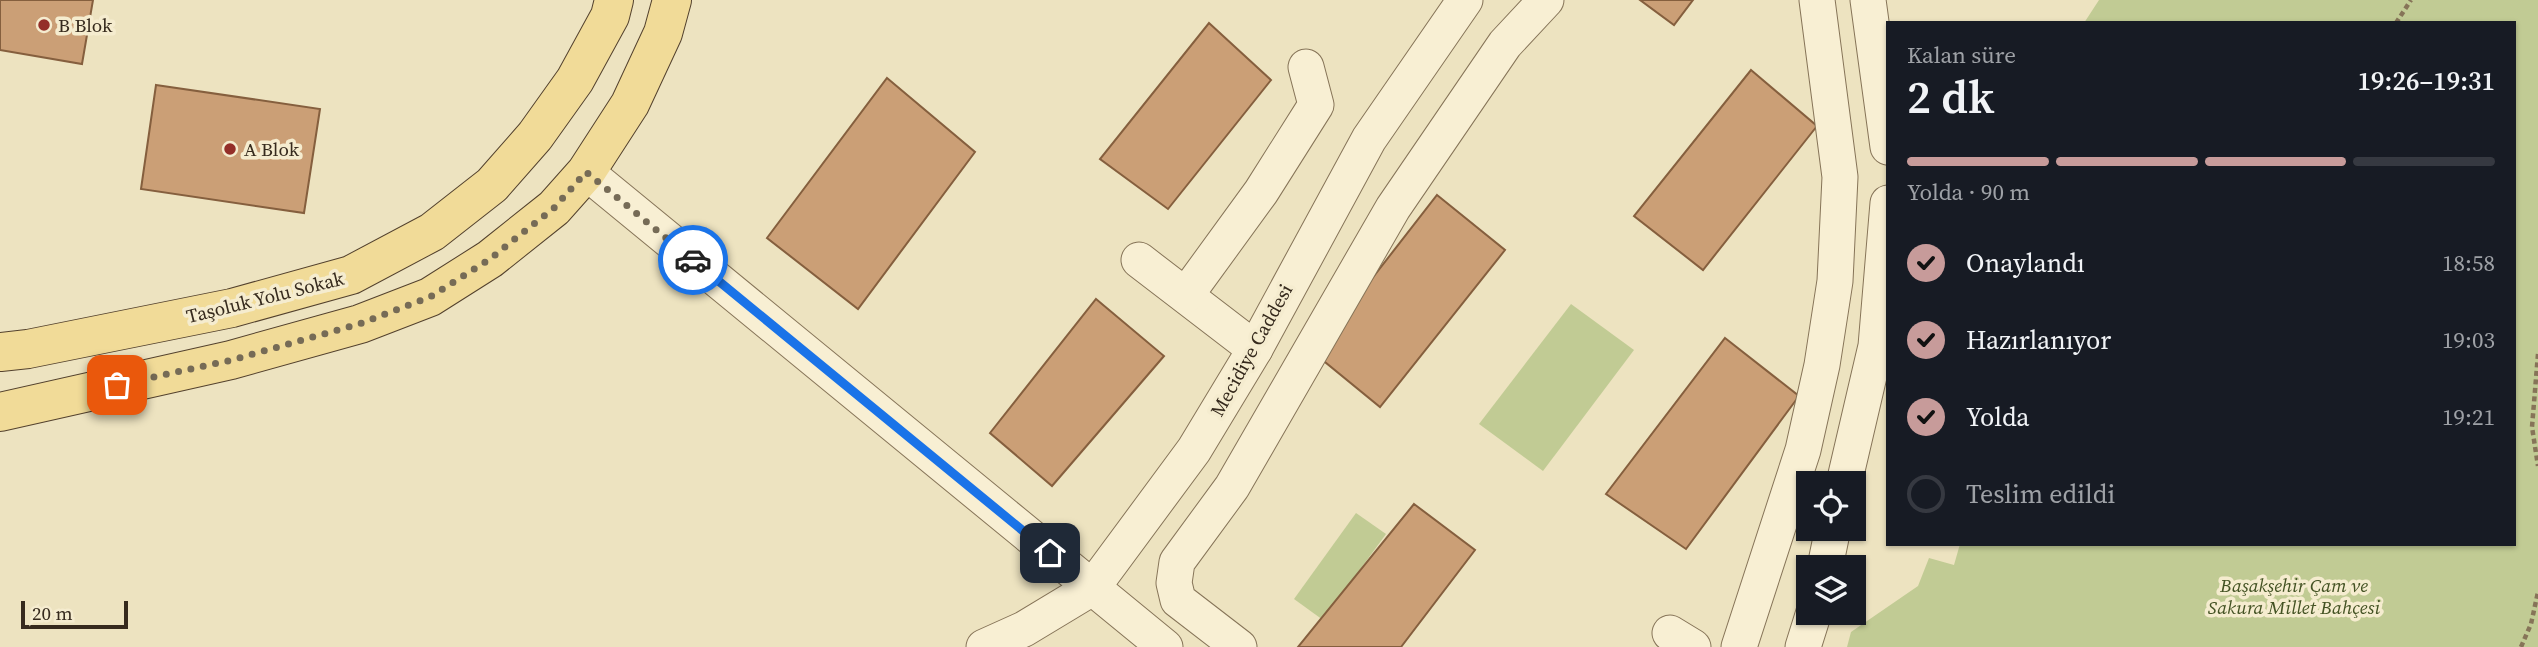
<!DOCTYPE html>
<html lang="tr">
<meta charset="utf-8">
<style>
:root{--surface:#171b24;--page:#20242c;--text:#f1f3f6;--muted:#9ea1a6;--line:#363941;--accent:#c79b9a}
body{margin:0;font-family:"Source Serif 4",serif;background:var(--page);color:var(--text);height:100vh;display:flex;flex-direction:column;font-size:26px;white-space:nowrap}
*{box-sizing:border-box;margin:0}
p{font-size:23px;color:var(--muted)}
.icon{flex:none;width:38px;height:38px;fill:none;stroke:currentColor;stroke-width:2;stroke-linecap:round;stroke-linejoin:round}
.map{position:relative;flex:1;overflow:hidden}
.drawer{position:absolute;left:1886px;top:21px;width:630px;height:525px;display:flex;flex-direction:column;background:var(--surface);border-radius:0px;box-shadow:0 2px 5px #0004}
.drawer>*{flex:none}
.controls{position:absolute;left:1796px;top:471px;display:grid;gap:14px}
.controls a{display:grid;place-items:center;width:70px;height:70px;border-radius:0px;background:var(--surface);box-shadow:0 2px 5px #0004;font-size:35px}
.scale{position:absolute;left:21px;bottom:18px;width:107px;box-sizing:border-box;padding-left:7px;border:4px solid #362a1d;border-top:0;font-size:19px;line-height:24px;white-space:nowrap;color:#362a1d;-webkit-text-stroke:5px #f5eccf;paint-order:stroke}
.pin{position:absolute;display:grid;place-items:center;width:60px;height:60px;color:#fff;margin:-30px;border-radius:14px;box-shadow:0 4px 10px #0006}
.courier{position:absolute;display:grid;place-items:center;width:70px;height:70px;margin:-35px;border:5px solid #1a73e8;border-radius:50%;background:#fff;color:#222;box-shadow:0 2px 9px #0007}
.head em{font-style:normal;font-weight:600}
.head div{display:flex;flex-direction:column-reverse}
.head{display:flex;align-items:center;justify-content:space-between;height:119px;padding:0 21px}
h1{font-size:46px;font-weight:600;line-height:52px}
.bar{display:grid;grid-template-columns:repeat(4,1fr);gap:10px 7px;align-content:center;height:84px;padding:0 21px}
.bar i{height:9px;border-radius:5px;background:var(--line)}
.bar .active{background:var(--accent)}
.bar p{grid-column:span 4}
ol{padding:0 21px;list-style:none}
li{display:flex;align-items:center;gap:21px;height:77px}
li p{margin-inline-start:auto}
li .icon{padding:7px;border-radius:50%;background:var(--accent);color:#111;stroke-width:4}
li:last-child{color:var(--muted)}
li i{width:38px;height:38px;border:4px solid var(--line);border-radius:50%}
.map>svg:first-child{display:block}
</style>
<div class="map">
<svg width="2538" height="647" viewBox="0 0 2538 647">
<rect width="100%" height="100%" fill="#ede3c0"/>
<!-- green -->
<g fill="#c1cb94">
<path d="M2099 0H2538V647H1847L1851 632 1918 586 1929 558 1954 565 1960 544H2515V23H2084Z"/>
<path d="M1571 304 1634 350 1543 471 1479 424Z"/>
<path d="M1356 513 1386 534 1323 620 1294 599Z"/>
</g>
<!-- building -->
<g fill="#cb9f76" stroke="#855f3e" stroke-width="2">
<path d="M0 0H93L82 64 0 50Z"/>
<path d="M1640 0H1693L1674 25Z"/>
<path d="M1209 23 1271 80 1168 209 1100 159Z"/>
<path d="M1751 70 1817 126 1703 270 1634 216Z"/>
<path d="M887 78 975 152 858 309 767 238Z"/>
<path d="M156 85 320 109 304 213 141 189Z"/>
<path d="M1437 195 1505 250 1380 407 1314 353Z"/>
<path d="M1096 299 1164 356 1052 486 990 433Z"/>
<path d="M1725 338 1799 396 1686 549 1606 494Z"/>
<path d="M1414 504 1475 550 1401 647H1298Z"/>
</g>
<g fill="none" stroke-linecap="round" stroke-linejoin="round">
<!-- minor casing -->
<g stroke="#867458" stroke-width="37">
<g id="minor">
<path d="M1868 0 1888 147"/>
<path d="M586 172 1165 647"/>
<path d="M1139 260 1255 349"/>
<path d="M1186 295 1261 192 1316 105 1306 67"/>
<path d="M1844 483 1876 346 1888 203"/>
<path d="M1825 567 1833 528"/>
<path d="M1670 633 1693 647"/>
<path d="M984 647 1024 629 1092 588 1194 450 1255 349 1369 139 1465 0"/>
<path d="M1239 647 1178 600 1174 583 1177 562 1232 487 1393 208 1505 44 1546 0"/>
<path d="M1739 647 1803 450 1822 365 1835 281 1840 177 1817 0"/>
<path d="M1803 647 1814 612"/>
</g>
</g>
<!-- major casing -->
<g stroke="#53412d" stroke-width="40">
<g id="major">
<path d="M0 352 28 349 232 308 351 275 432 232 492 185 535 136 575 80 610 16 614 0"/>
<path d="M0 412 231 360 360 324 430 297 490 259 554 208 586 172 630 104 663 33 672 0"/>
</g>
</g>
<!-- path -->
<g stroke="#867458" stroke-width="4.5" stroke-dasharray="5 3.5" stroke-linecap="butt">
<path d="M2396 23 2411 0"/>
<path d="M2538 354 2532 427 2538 466"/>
<path d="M2521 647 2531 624 2538 592"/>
</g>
<!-- minor -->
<use href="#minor" stroke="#f8efd3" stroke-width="35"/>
<!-- major -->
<use href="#major" stroke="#f1db98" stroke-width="38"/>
</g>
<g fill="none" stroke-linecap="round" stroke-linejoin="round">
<!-- done -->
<path stroke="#766b56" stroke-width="7" stroke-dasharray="0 12.6" d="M117 385 232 360 359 324 430 297 490 259 511 242 554 208 586 172 693 260"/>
<!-- route -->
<path stroke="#1a73e8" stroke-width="9" d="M693 260 1050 553"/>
</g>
<!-- markers -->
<g fill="#942f29" stroke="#f5eccf" stroke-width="2.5">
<circle cx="44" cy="25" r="7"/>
<circle cx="230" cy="149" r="7"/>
</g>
<g text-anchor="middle" stroke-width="7" stroke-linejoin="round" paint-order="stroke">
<!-- poi labels -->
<g font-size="19" fill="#362a1d" stroke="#f5eccf" text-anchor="start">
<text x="58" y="32">B Blok</text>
<text x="244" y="156">A Blok</text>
</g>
<!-- street labels -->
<g font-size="19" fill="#362a1d" stroke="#f5eccf">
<text transform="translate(265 297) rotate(-14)" y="7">Taşoluk Yolu Sokak</text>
<text transform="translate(1251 350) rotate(-61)" y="7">Mecidiye Caddesi</text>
</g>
<!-- park labels -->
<g font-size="19" font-style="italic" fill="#435223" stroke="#f5eccf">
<text x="2294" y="592">Başakşehir Çam ve<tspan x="2294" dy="22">Sakura Millet Bahçesi</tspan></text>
</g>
</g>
</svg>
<div class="controls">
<a><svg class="icon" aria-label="locate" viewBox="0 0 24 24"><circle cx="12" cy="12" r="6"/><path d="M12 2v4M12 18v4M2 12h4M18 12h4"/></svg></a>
<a><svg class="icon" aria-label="layers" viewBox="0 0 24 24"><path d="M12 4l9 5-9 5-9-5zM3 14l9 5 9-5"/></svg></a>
</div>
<div class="scale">20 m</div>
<div class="pin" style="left:117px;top:385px;background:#ea580c"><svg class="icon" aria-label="bag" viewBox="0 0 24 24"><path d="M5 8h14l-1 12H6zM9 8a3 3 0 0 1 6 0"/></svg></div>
<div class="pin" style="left:1050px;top:553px;background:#1f2937"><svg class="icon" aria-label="home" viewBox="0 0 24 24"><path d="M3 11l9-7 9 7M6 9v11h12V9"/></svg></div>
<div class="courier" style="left:693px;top:260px"><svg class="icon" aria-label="car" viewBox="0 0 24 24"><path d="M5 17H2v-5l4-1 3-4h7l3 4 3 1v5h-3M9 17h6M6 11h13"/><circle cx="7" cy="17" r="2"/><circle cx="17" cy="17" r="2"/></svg></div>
<section class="drawer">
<div class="head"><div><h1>2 dk</h1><p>Kalan süre</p></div><em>19:26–19:31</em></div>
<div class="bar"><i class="active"></i><i class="active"></i><i class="active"></i><i></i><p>Yolda · 90 m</p></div>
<ol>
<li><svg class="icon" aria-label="check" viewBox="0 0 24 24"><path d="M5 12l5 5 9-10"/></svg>Onaylandı<p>18:58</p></li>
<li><svg class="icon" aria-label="check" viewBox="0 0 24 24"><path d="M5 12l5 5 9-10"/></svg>Hazırlanıyor<p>19:03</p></li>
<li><svg class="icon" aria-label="check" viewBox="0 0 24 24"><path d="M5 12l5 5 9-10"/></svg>Yolda<p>19:21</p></li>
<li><i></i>Teslim edildi</li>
</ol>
</section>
</div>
